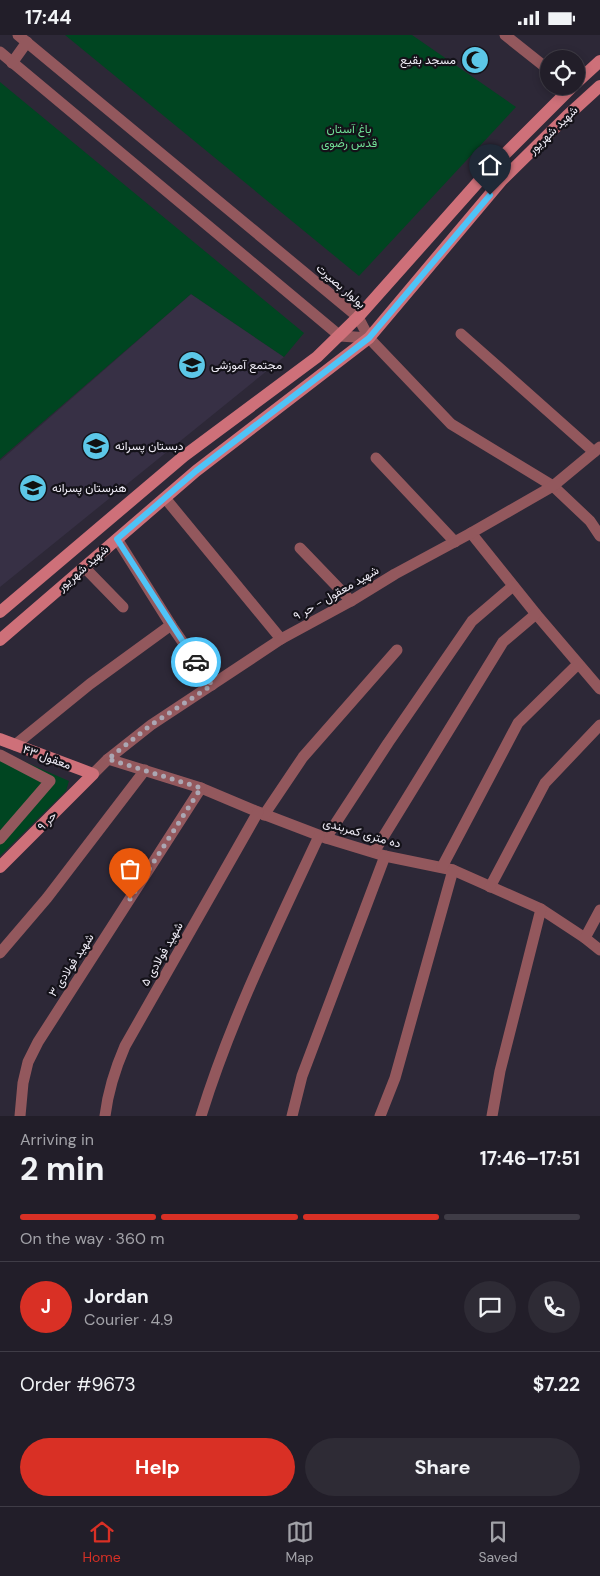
<!DOCTYPE html>
<meta charset="utf-8">
<style>
:root{--surface:#221e29;--page:#2e2b35;--text:#f1f3f6;--muted:#a2a2a8;--line:#3f3c46;--accent:#d93025}
body{margin:0;font-family:"DM Sans",Vazirmatn,sans-serif;background:var(--page);color:var(--text);height:100vh;display:flex;flex-direction:column;font-size:19px;white-space:nowrap}
*{box-sizing:border-box;margin:0}
p{font-size:16px;color:var(--muted)}
.icon{flex:none;width:28px;height:28px;fill:none;stroke:currentColor;stroke-width:2;stroke-linecap:round;stroke-linejoin:round}
.map{position:relative;height:1081px;overflow:hidden}
.panel{display:flex;flex-direction:column;background:var(--surface);flex:1}
.panel>*{flex:none}
.fabs{position:absolute;left:540px;top:15px;display:grid;gap:10px}
.fabs a{display:grid;place-items:center;width:45px;height:45px;border-radius:50%;background:var(--surface);box-shadow:0 2px 8px #0003,0 0 0 1px var(--line);font-size:25px}
.pin{position:absolute;display:grid;place-items:center;width:42px;height:42px;color:#fff;margin:-51px -21px;border-radius:50% 50% 50% 0;rotate:-45deg;box-shadow:0 0 5px #0007}
.pin .icon{rotate:45deg}
.courier{position:absolute;display:grid;place-items:center;width:50px;height:50px;margin:-25px;border:4px solid #4fc3f7;border-radius:50%;background:#fff;color:#222;box-shadow:0 1px 6px #0007}
.head em{font-style:normal;font-weight:700}
.head div{display:flex;flex-direction:column-reverse}
.head{display:flex;align-items:center;justify-content:space-between;height:85px;padding:0 20px}
h1{font-size:32px;font-weight:700;line-height:38px}
.bar{display:grid;grid-template-columns:repeat(4,1fr);gap:8px 5px;align-content:center;height:60px;padding:0 20px}
.bar i{height:6px;border-radius:4px;background:var(--line)}
.bar .current{background:var(--accent)}
.bar p{grid-column:span 4}
.line{display:flex;align-items:center;gap:12px;padding:0 20px;border-top:1px solid var(--line)}
.line div{flex:1}
.round{display:grid;place-items:center;flex:none;width:52px;height:52px;border-radius:26px;background:var(--page)}
.action{display:flex;gap:10px;margin-top:auto;padding:10px 20px}
.action a{flex:1;height:58px;border-radius:30px;background:var(--accent);color:#fff;font-size:20px;font-weight:700;line-height:58px;text-align:center}
.action a+a{background:var(--page);color:var(--text)}
.status{display:flex;justify-content:space-between;align-items:center;height:35px;padding:0 25px;background:var(--surface);direction:ltr}
.status svg{height:14px;fill:currentColor}
.tabs{display:flex;justify-content:space-around;align-items:center;height:70px;border-top:1px solid var(--line);background:var(--surface);font-size:14px;color:var(--muted)}
.tabs a{display:grid;justify-items:center;gap:2px}
.tabs .current{color:var(--accent)}
.map>svg:first-child{display:block}
</style>
<div class="status"><b>17:44</b><svg viewBox="0 0 49 12"><path d="M0 12V9h3v3zM5 12V6h3v6zM10 12V3h3v9zM15 12V0h3v12zM26 1h20v11H26zM47 4h2v5h-2z"/></svg></div>
<div class="map">
<svg width="600" height="1081" viewBox="0 0 600 1081">
<rect width="100%" height="100%" fill="#2d2837"/>
<!-- built -->
<path fill="#373045" d="M191 259 284 322 0 552V426Z"/>
<!-- green -->
<g fill="#004521">
<path d="M65 0H412L516 72 359 241Z"/>
<path d="M0 47 304 298 284 322 191 259 0 424Z"/>
<path d="M0 716 69 746 66 756 0 821Z"/>
</g>
<g fill="none" stroke-linecap="round" stroke-linejoin="round">
<!-- street -->
<g stroke="#93585d" stroke-width="11">
<path d="M18 0 358 282 369 303 451 389 553 451 590 486 600 501"/>
<path d="M505 0 549 35"/>
<path d="M0 17 340 301 369 303"/>
<path d="M12 28 27 7"/>
<path d="M461 299 594 417"/>
<path d="M376 423 455 507"/>
<path d="M165 463 281 604"/>
<path d="M471 498 536 579 600 654"/>
<path d="M117 504 171 590 212 650"/>
<path d="M300 513 351 566"/>
<path d="M84 532 123 572"/>
<path d="M15 710 90 649 171 590"/>
<path d="M0 720 50 746 0 804"/>
<path d="M108 724 201 753 258 777 326 803 385 821 453 835 541 874 585 903 600 915"/>
<path d="M93 739 108 724 151 690 281 604 351 566 395 539 471 498 553 451 600 412"/>
<path d="M264 780 303 722 397 615"/>
<path d="M326 803 388 708 472 586 513 551"/>
<path d="M374 817 503 607 536 579"/>
<path d="M442 832 518 688 578 629"/>
<path d="M490 852 545 748 600 690"/>
<path d="M585 903 600 875"/>
<path d="M0 918 47 863 145 735"/>
<path d="M20 1081 23 1048 28 1027 38 1007 201 753"/>
<path d="M105 1081C108 1056 115 1034 125 1011L258 777"/>
<path d="M201 1081C231 984 276 893 319 801"/>
<path d="M292 1081 302 1041 385 821"/>
<path d="M380 1081 395 1043 453 835"/>
<path d="M492 1081 500 1036 541 874"/>
</g>
<!-- secondary -->
<g stroke="#ce7079" stroke-width="12">
<path d="M576 48 600 26"/>
<path d="M0 577 184 421 317 322 358 282 487 137 573 51"/>
<path d="M0 605 196 436 369 303 502 145 567 81 600 51"/>
<path d="M0 704 93 739 0 832"/>
</g>
</g>
<g fill="none" stroke-linecap="round" stroke-linejoin="round">
<!-- done -->
<path stroke="#aba7b3" stroke-width="5" stroke-dasharray="0 9" d="M130 864 201 753 108 724 151 690 212 650 196 627"/>
<!-- route -->
<path stroke="#4fc3f7" stroke-width="6" d="M196 627 117 504 196 436 369 303 490 160"/>
</g>
<!-- icons -->
<defs>
<g id="mosque-disc" transform="scale(1.4375)"><circle r="9.5" fill="#5cc7e7" stroke="#141219"/><path d="M3.5-4.9A6 6 0 1 0 3.5 4.9A5 5 0 1 1 3.5-4.9Z" fill="#111"/></g>
<g id="school-disc" transform="scale(1.4375)"><circle r="9.5" fill="#5cc7e7" stroke="#141219"/><path d="M0-5L7-2L0 1L-7-2ZM-4 1L0 2.5L4 1V4Q0 6-4 4Z" fill="#111"/></g>
</defs>
<g fill-rule="evenodd">
<use href="#mosque-disc" x="475" y="25"/>
<use href="#school-disc" x="192" y="330"/>
<use href="#school-disc" x="96" y="411"/>
<use href="#school-disc" x="33" y="453"/>
</g>
<g text-anchor="middle" stroke-width="4.5" stroke-linejoin="round" paint-order="stroke">
<!-- poi labels -->
<g font-size="12" fill="#efecf6" stroke="#141219" text-anchor="start">
<text x="456" y="29" text-anchor="end">مسجد بقیع</text>
<text x="211" y="334">مجتمع آموزشی</text>
<text x="115" y="415">دبستان پسرانه</text>
<text x="52" y="457">هنرستان پسرانه</text>
</g>
<!-- park labels -->
<g font-size="12" fill="#71de96" stroke="#141219">
<text x="349" y="98">باغ آستان<tspan x="349" dy="14">قدس رضوی</tspan></text>
</g>
<!-- street labels -->
<g font-size="12" fill="#efecf6" stroke="#141219">
<text transform="translate(553 95) rotate(-44)" y="4">شهید شهریور</text>
<text transform="translate(341 251) rotate(41)" y="4">بولوار بصیرت</text>
<text transform="translate(83 533) rotate(-41)" y="4">شهید شهریور</text>
<text transform="translate(336 558) rotate(-30)" y="4">شهید معقول - حر ۹</text>
<text transform="translate(47 722) rotate(20)" y="4">معقول ۴۳</text>
<text transform="translate(47 786) rotate(-45)" y="4">حر ۹</text>
<text transform="translate(362 798) rotate(16)" y="4">ده متری کمربندی</text>
<text transform="translate(162 919) rotate(-60)" y="4">شهید فولادی ۵</text>
<text transform="translate(71 930) rotate(-57)" y="4">شهید فولادی ۳</text>
</g>
</g>
</svg>
<div class="fabs">
<a><svg class="icon" aria-label="locate" viewBox="0 0 24 24"><circle cx="12" cy="12" r="6"/><path d="M12 2v4M12 18v4M2 12h4M18 12h4"/></svg></a>
</div>
<div class="pin" style="left:130px;top:864px;background:#ea580c"><svg class="icon" aria-label="bag" viewBox="0 0 24 24"><path d="M5 8h14l-1 12H6zM9 8a3 3 0 0 1 6 0"/></svg></div>
<div class="pin" style="left:490px;top:160px;background:#1f2937"><svg class="icon" aria-label="home" viewBox="0 0 24 24"><path d="M3 11l9-7 9 7M6 9v11h12V9"/></svg></div>
<div class="courier" style="left:196px;top:627px"><svg class="icon" aria-label="car" viewBox="0 0 24 24"><path d="M5 17H2v-5l4-1 3-4h7l3 4 3 1v5h-3M9 17h6M6 11h13"/><circle cx="7" cy="17" r="2"/><circle cx="17" cy="17" r="2"/></svg></div>
</div>
<section class="panel">
<div class="head"><div><h1>2 min</h1><p>Arriving in</p></div><em>17:46–17:51</em></div>
<div class="bar"><i class="current"></i><i class="current"></i><i class="current"></i><i></i><p>On the way · 360 m</p></div>
<div class="line" style="height:90px"><b class="round" style="background:var(--accent);color:#fff">J</b><div><b>Jordan</b><p>Courier · 4.9</p></div><a class="round"><svg class="icon" aria-label="chat" viewBox="0 0 24 24"><path d="M4 5h16v11H9l-5 4z"/></svg></a><a class="round"><svg class="icon" aria-label="phone" viewBox="0 0 24 24"><path d="M5 4h4l2 5-3 2q2 4 5 5l2-3 5 2v4C11 20 4 13 5 4z"/></svg></a></div>
<div class="line" style="height:65px"><div>Order #9673</div><b>$7.22</b></div>
<div class="action"><a>Help</a><a>Share</a></div>
</section>
<nav class="tabs">
<a class="current"><svg class="icon" aria-label="home" viewBox="0 0 24 24"><path d="M3 11l9-7 9 7M6 9v11h12V9"/></svg>Home</a>
<a><svg class="icon" aria-label="map" viewBox="0 0 24 24"><path d="M3 6l6-2 6 2 6-2v14l-6 2-6-2-6 2zM9 4v14M15 6v14"/></svg>Map</a>
<a><svg class="icon" aria-label="saved" viewBox="0 0 24 24"><path d="M7 4h10v16l-5-4-5 4z"/></svg>Saved</a>
</nav>
